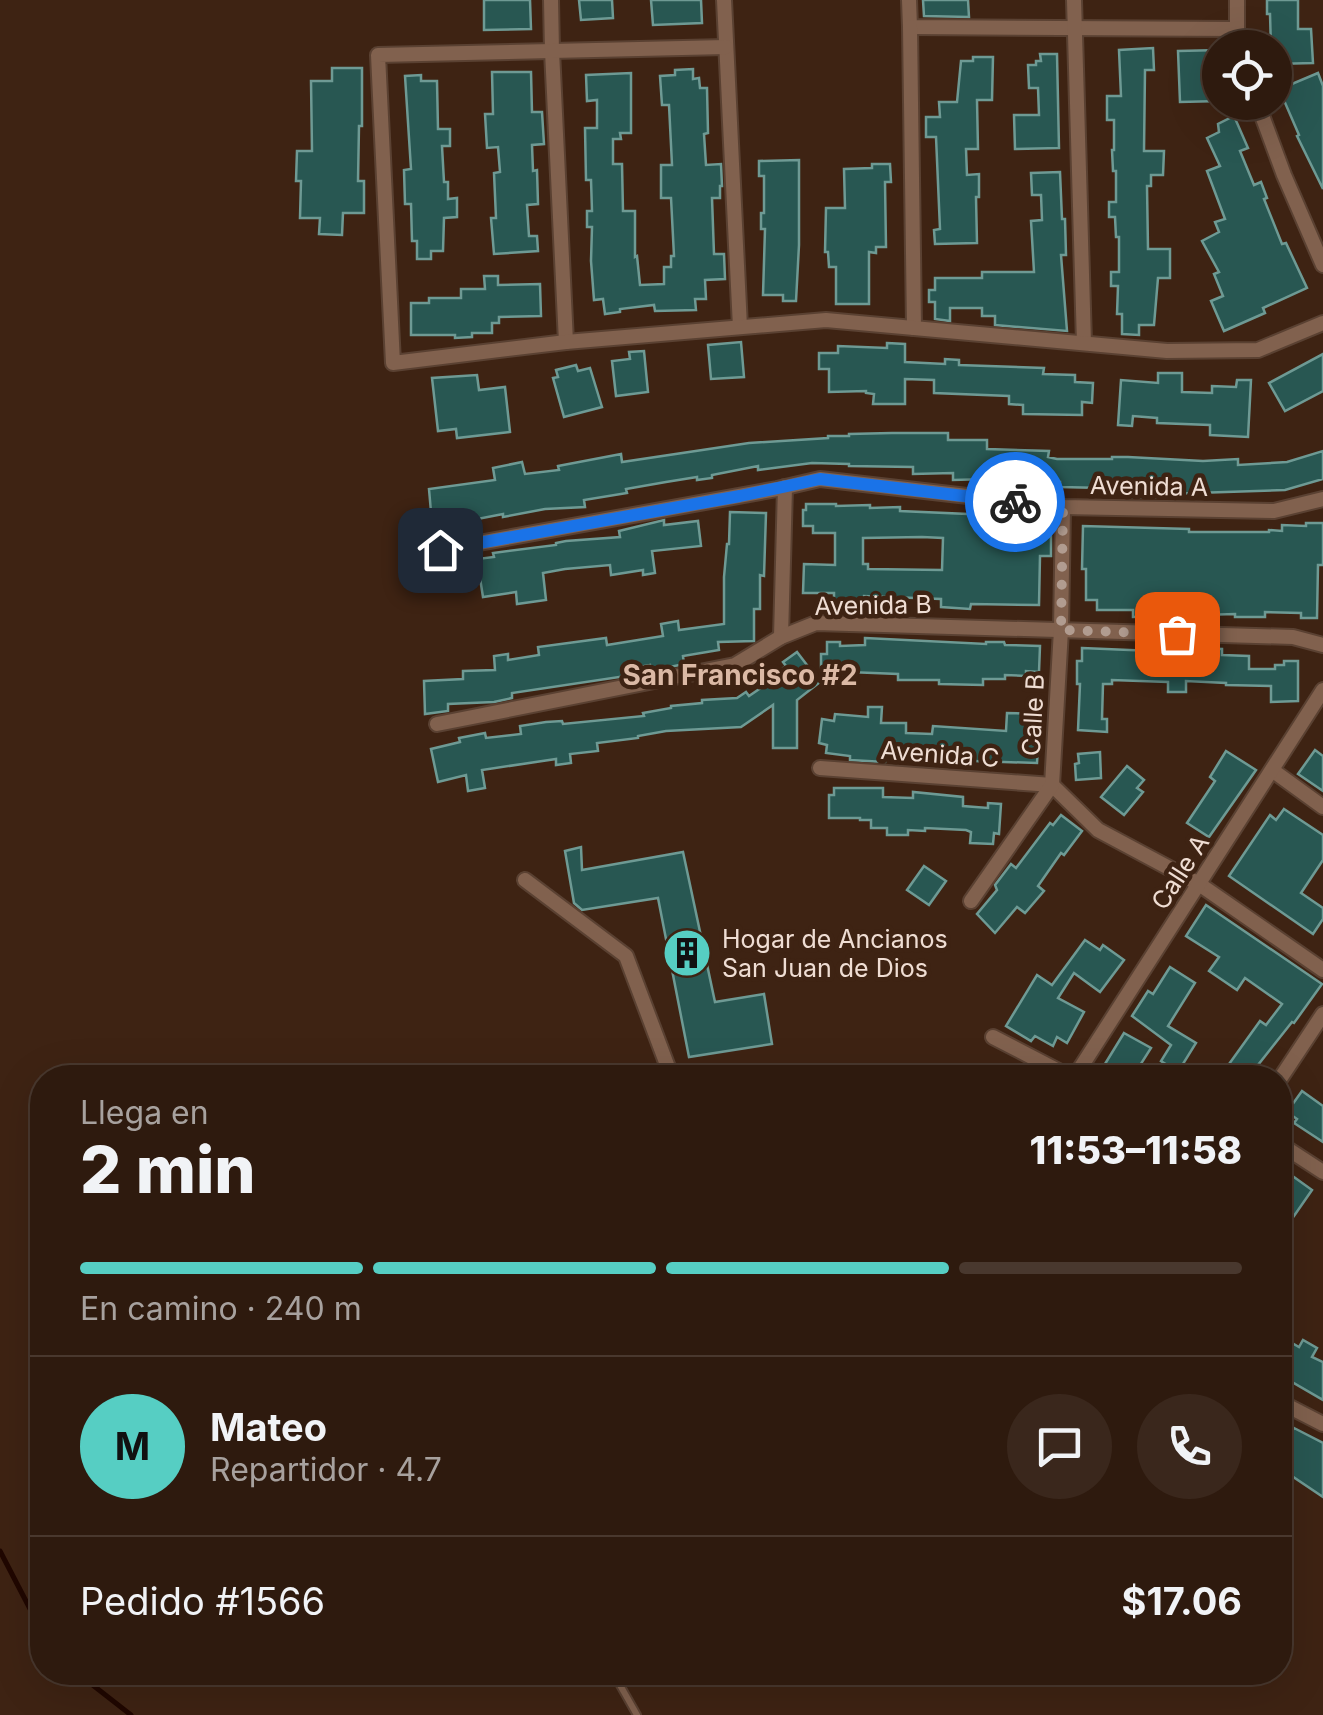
<!DOCTYPE html>
<html lang="es">
<meta charset="utf-8">
<style>
:root{--surface:#2e1a0e;--page:#3a271c;--text:#f1f3f6;--muted:#a7a19e;--line:#49382e;--accent:#56cec3}
body{margin:0;font-family:Inter,sans-serif;background:var(--page);color:var(--text);height:100vh;display:flex;flex-direction:column;font-size:38px;white-space:nowrap}
*{box-sizing:border-box;margin:0}
p{font-size:32px;color:var(--muted)}
.icon{flex:none;width:55px;height:55px;fill:none;stroke:currentColor;stroke-width:2;stroke-linecap:round;stroke-linejoin:round}
.map{position:relative;flex:1;overflow:hidden}
.details{position:absolute;left:30px;top:1065px;width:1262px;height:620px;display:flex;flex-direction:column;background:var(--surface);border-radius:40px;box-shadow:0 10px 40px #0002,0 0 0 2px var(--line)}
.details>*{flex:none}
.fabs{position:absolute;left:1202px;top:30px;display:grid;gap:20px}
.fabs a{display:grid;place-items:center;width:90px;height:90px;border-radius:50%;background:var(--surface);box-shadow:0 10px 40px #0002,0 0 0 2px var(--line);font-size:50px}
.pin{position:absolute;display:grid;place-items:center;width:85px;height:85px;color:#fff;margin:-42px;border-radius:20px;box-shadow:0 5px 15px #0006}
.courier{position:absolute;display:grid;place-items:center;width:100px;height:100px;margin:-50px;border:8px solid #1a73e8;border-radius:50%;background:#fff;color:#222;box-shadow:0 2px 12px #0007}
.head em{font-style:normal;font-weight:800}
.head div{display:flex;flex-direction:column-reverse}
.head{display:flex;align-items:center;justify-content:space-between;height:170px;padding:0 50px}
h1{font-size:65px;font-weight:800;line-height:75px}
.bar{display:grid;grid-template-columns:repeat(4,1fr);gap:15px 10px;align-content:center;height:120px;padding:0 50px}
.bar i{height:12px;border-radius:8px;background:var(--line)}
.bar .current{background:var(--accent)}
.bar p{grid-column:span 4}
.line{display:flex;align-items:center;gap:25px;padding:0 50px;border-top:2px solid var(--line)}
.line div{flex:1}
.round{display:grid;place-items:center;flex:none;width:105px;height:105px;border-radius:52px;background:var(--page)}
.map>svg:first-child{display:block}
</style>
<div class="map">
<svg width="1323" height="1715" viewBox="0 0 1323 1715">
<rect width="100%" height="100%" fill="#3e2313"/>
<g fill="none" stroke-linecap="round" stroke-linejoin="round">
<!-- stream -->
<g stroke="#200700" stroke-width="5">
<path d="M0 1551 42 1632"/>
<path d="M76 1672 131 1715"/>
</g>
</g>
<!-- building -->
<g fill="#285752" stroke="#6e9a94" stroke-width="2.5" fill-rule="evenodd">
<path d="M484 0H530L531 29 484 30Z"/>
<path d="M579 0H612L613 18 581 20Z"/>
<path d="M651 0H701L702 23 653 25Z"/>
<path d="M923 0H968L969 17 924 16Z"/>
<path d="M1267 0H1298V29H1311L1313 63 1275 64V48H1271L1270 14H1267Z"/>
<path d="M1153 48 1154 70H1145L1144 151H1164L1163 175H1151V186H1147L1148 249H1170V278H1158L1154 325H1139V335L1122 334V314H1117L1118 286H1111V272H1119V237H1116L1115 217H1109V202H1116V171H1113L1112 150H1114V120H1107V96H1121L1119 50Z"/>
<path d="M1220 50V101L1180 102 1178 51Z"/>
<path d="M1040 54H1057L1059 148 1015 149 1014 115H1039L1038 88H1029L1028 65H1036V61H1041Z"/>
<path d="M973 57H993L992 100H977L978 149H966L967 175 979 174V197H976L977 243 935 244 934 230 940 229 936 137H926V117H940L939 102H957L961 61H973Z"/>
<path d="M332 68H362V126H359L358 181H364V213H343L342 235 319 234 320 218H300L301 181H296L297 151H312L311 81H332Z"/>
<path d="M693 69V79L699 78 700 88H707L708 133 704 134 706 165 721 164 722 186H720V198H712L714 254H724L725 279 705 280 706 299H695L696 310 655 311 654 305 620 309V312L605 314 603 299 594 300 591 261 592 227H587V211H592L591 180H586L585 128H597V100L587 101 586 75 631 73V133H620L621 139H613V164H622L623 211H635V257L637 256 640 285 664 284V267H671V256H674L671 198H661V165H672L669 105H662L660 76 675 75V70Z"/>
<path d="M492 72H531L532 112H542L544 144 532 145 533 171 537 170 538 204 527 205 529 236H537L538 251 494 254 491 218H496L494 173 500 172 498 147 487 148 485 114H493Z"/>
<path d="M1318 73 1323 86V189L1297 136 1299 135 1283 98 1275 99V91Z"/>
<path d="M421 75V81H437L438 129H450V146H442L444 182H448V199L457 198V217L444 218 443 251H431V259H417V241H412L411 204H405L404 170 411 169 405 76Z"/>
<path d="M1234 116 1248 148 1240 151 1254 185 1261 182 1267 198 1264 199 1282 244 1286 243 1307 288 1263 308 1265 313 1224 331 1211 301 1223 296 1214 274 1219 272 1202 241 1219 232 1215 222 1225 219 1207 171 1220 166 1207 138 1219 132 1218 124Z"/>
<path d="M799 160V245L796 301H783V295H763L765 229H761V213H764V176H759V161Z"/>
<path d="M872 164H890L891 182H885L886 247H876V253L869 252V304H836V267H829L828 252H825L826 208H845L844 169 872 168Z"/>
<path d="M1060 172 1062 219H1065L1066 255H1061L1067 331 995 325V316H982V308H950V321L935 319V302H929V290H935V278H982V272H1034L1031 221 1042 220 1041 195H1032L1031 173Z"/>
<path d="M484 276H498V285L540 284 541 316 499 317V323H492V333H472V337L455 338V335H411V303H429V298H461V289H485Z"/>
<path d="M741 342 744 377 711 379 708 345Z"/>
<path d="M887 343 905 344V362L945 364V359L959 360V365L1044 368 1043 374 1075 375V382L1093 383 1092 403 1082 402V415L1023 414V405L1009 404V396L934 393V380L905 379V404H873L874 394 866 393V391L829 392V369H819V353H838V346L887 348Z"/>
<path d="M644 351 648 392 616 396 612 361 630 359 629 352Z"/>
<path d="M1323 354V391L1285 411 1269 383Z"/>
<path d="M576 365 578 371 590 368 602 407 564 417 553 378 558 377 556 370Z"/>
<path d="M1158 373H1182V392L1212 393V386L1236 387 1237 380H1251L1248 437 1210 435V425L1157 423V418L1133 416 1132 426 1118 425 1121 380 1158 383Z"/>
<path d="M477 375 479 390 505 387 510 432 457 438 456 429 438 431 432 378Z"/>
<path d="M892 433H948V440H987V449L1049 451 1048 457 1057 459H1112V457H1128L1203 461 1238 459V465L1287 462 1323 451V479L1285 490 1165 494V497H1132V493L1103 494V488L1060 487V482L1025 481V478L953 480V473L913 474V467L849 466V464L812 463 758 470V466L712 475V478L697 480V477L666 482 626 489 627 493 584 500 585 507 545 509 503 517V514L467 521 468 527 439 531 437 511 431 512 429 489 495 480 493 468 522 462 525 474 559 470 558 466 621 454 622 462 749 443 828 438V436H849V434Z"/>
<path d="M806 504H836V506L870 505V508L900 507V511L1014 516V520L1051 519V556H1040L1039 605 971 604 970 609 941 607V599L864 596 863 606 834 605V593H803L804 564 835 565V533H813V526H803V510H806ZM922 537 943 538 942 570 868 569V564H863V538Z"/>
<path d="M730 512 766 513 764 576 760 575V609H754V641L718 642 719 650 683 656 684 664 651 671 650 665 624 670 626 676 512 693V698L494 702 448 704V711L425 714 424 681 463 679V671L495 670 494 656 508 654V660L539 655 538 647 606 638 607 645 663 636 661 624 678 621 679 630 724 624V577L727 544H729Z"/>
<path d="M664 520V525L698 521 701 546 652 551 655 573 643 575V570L611 575 610 565 565 569 543 573 546 600 517 604 516 592 483 597 477 559 494 557 493 553 556 545V543L566 541 620 537 619 531Z"/>
<path d="M1306 523H1323V565H1318L1317 618H1301V613L1265 612V617H1235V614L1133 617V610H1097V600H1086V569H1082L1083 526 1189 529V532H1269V530L1282 531V525L1306 526Z"/>
<path d="M865 638 986 644V642H1004L1005 645 1040 646 1039 672 1026 671V676L1005 675V679H983V685L939 684V680H898V674L849 672V677H821V654H827V642H840V646L865 645Z"/>
<path d="M1082 648 1153 651 1192 648 1222 649V655L1249 656V669H1275V665H1284V661H1298V701L1271 702V686L1226 685V683L1186 681V692H1168V682L1112 680V684H1103L1102 719H1107V732L1078 730 1080 684H1077V661H1082Z"/>
<path d="M797 652 820 682 797 700V748H773V705L741 727 666 731 638 736V738L597 743 598 751 570 754 571 763 556 765V759L482 770 485 788 468 791 466 775 438 782 431 749 460 742 459 738 485 733 486 738 521 734 520 726 546 722 562 721 563 724 644 716 643 713 671 708V706L702 703V700L737 698 746 692 749 696 778 676 776 673 786 666 783 662Z"/>
<path d="M868 707H882L881 723H906V733L932 734 933 726 1006 731 1007 713 1040 714 1037 763 943 760V750L916 749V754H885V762L850 760V756L826 753 827 745 819 743 822 719 834 721 835 714 868 717Z"/>
<path d="M1315 750 1323 756V791L1298 774Z"/>
<path d="M1226 751 1256 770 1209 837 1187 823 1215 781 1210 777Z"/>
<path d="M1100 752 1101 778 1076 780 1075 764 1079 763 1078 754Z"/>
<path d="M1127 766 1144 780 1137 788 1143 792 1124 815 1101 797Z"/>
<path d="M834 788H883V797L913 798V792L963 797V806L988 808V803L1001 804 999 834 994 833 993 844 970 843 971 832 966 830 925 828V831L908 830V835H887V828H871V820H860V818H829V795H834Z"/>
<path d="M1284 809 1323 835V860L1301 893 1323 908V919L1313 934 1229 876 1270 815 1276 820Z"/>
<path d="M1061 815 1082 831 1064 855 1061 853 1038 886 1044 891 1025 913 1017 907 995 933 977 914 997 890 995 885 1011 864 1016 868 1050 823 1053 825Z"/>
<path d="M581 847 582 870 683 852 715 1002 764 994 772 1044 689 1057 658 898 582 910 574 903 565 851Z"/>
<path d="M924 866 946 881 929 905 907 890Z"/>
<path d="M1206 905 1322 984 1294 1023 1292 1022 1258 1065 1260 1067 1252 1078H1219L1260 1021 1266 1025 1282 1004 1245 978 1237 990 1209 971 1219 957 1186 936Z"/>
<path d="M1085 940 1100 950 1103 945 1124 960 1100 992 1074 973 1058 998 1084 1012 1067 1043 1057 1037 1053 1046 1035 1036 1031 1041 1006 1026 1037 975 1052 985Z"/>
<path d="M1170 967 1195 983 1168 1026 1196 1043 1178 1072 1161 1061 1171 1045 1132 1016 1148 991 1153 994Z"/>
<path d="M1124 1033 1151 1048 1132 1078H1126L1105 1064Z"/>
<path d="M1302 1091 1323 1106V1142L1294 1123 1297 1119 1287 1112Z"/>
<path d="M1280 1167 1312 1190 1294 1216 1280 1206Z"/>
<path d="M1280 1336 1299 1347 1303 1340 1317 1348 1312 1357 1323 1362V1400L1280 1375Z"/>
<path d="M1294 1428 1323 1443V1497L1280 1468V1451Z"/>
</g>
<g fill="none" stroke-linecap="round" stroke-linejoin="round">
<!-- lane casing -->
<g stroke="#5a4132" stroke-width="10">
<path id="lane" d="M616 1678 637 1715"/>
</g>
<!-- street casing -->
<g stroke="#5a4132" stroke-width="18">
<g id="street">
<path d="M551 0 552 51 566 342"/>
<path d="M724 0 740 327"/>
<path d="M909 0 910 27 1237 29"/>
<path d="M1074 0 1084 343"/>
<path d="M1237 0V29L1242 48"/>
<path d="M910 27 914 328"/>
<path d="M726 47 378 55 393 363 566 342 826 320 1167 351 1258 350 1323 323"/>
<path d="M1257 102 1284 175 1323 265"/>
<path d="M440 550 777 489 820 479 1063 507 1274 511 1323 499"/>
<path d="M781 637 785 487"/>
<path d="M437 724 735 665 781 637 816 623 1293 637 1323 645"/>
<path d="M820 768 1052 785 1098 830 1199 884 1323 970"/>
<path d="M1272 770 1323 807"/>
<path d="M525 880 626 956 669 1070 676 1078"/>
<path d="M971 901 1052 785 1061 630 1063 507"/>
<path d="M993 1037 1072 1078"/>
<path d="M1074 1078 1323 690"/>
<path d="M1280 1079 1323 1014"/>
<path d="M1280 1144 1323 1172"/>
<path d="M1280 1402 1323 1424"/>
</g>
</g>
<!-- lane -->
<use href="#lane" stroke="#81614e" stroke-width="6"/>
<!-- street -->
<use href="#street" stroke="#81614e" stroke-width="14"/>
</g>
<g fill="none" stroke-linecap="round" stroke-linejoin="round">
<!-- done -->
<path stroke="#b19c90" stroke-width="10" stroke-dasharray="0 18" d="M1015 502 1063 507 1061 630 1177 634"/>
<!-- route -->
<path stroke="#1a73e8" stroke-width="12" d="M440 550 740 496 820 479 1015 502"/>
</g>
<!-- icons -->
<defs>
<g id="building-disc" transform="scale(2.5)"><circle r="9.5" fill="#56cec3" stroke="#3e2313"/><path d="M-4-6H4V6H1V3H-1V6H-4ZM-2.5-4.3h1.7v1.8h-1.7ZM.8-4.3h1.7v1.8H.8ZM-2.5-1h1.7V.8h-1.7ZM.8-1h1.7V.8H.8Z" fill="#111"/></g>
</defs>
<g fill-rule="evenodd">
<use href="#building-disc" x="687" y="953"/>
</g>
<g text-anchor="middle" stroke-width="9" stroke-linejoin="round" paint-order="stroke">
<!-- street labels -->
<g font-size="25" fill="#efddd3" stroke="#3e2313">
<text transform="translate(1149 486) rotate(1)" y="9">Avenida A</text>
<text transform="translate(873 605) rotate(-1)" y="9">Avenida B</text>
<text transform="translate(1033 715) rotate(-87)" y="9">Calle B</text>
<text transform="translate(940 754) rotate(4)" y="9">Avenida C</text>
<text transform="translate(1180 872) rotate(-57)" y="9">Calle A</text>
</g>
<!-- poi labels -->
<g font-size="25" fill="#efddd3" stroke="#3e2313" text-anchor="start">
<text x="722" y="948">Hogar de Ancianos<tspan x="722" dy="29">San Juan de Dios</tspan></text>
</g>
<!-- neighbourhood labels -->
<g font-size="28" font-weight="bold" fill="#dbb9a5" stroke="#3e2313">
<text x="740" y="685">San Francisco #2</text>
</g>
</g>
</svg>
<div class="fabs">
<a><svg class="icon" aria-label="locate" viewBox="0 0 24 24"><circle cx="12" cy="12" r="6"/><path d="M12 2v4M12 18v4M2 12h4M18 12h4"/></svg></a>
</div>
<div class="pin" style="left:1177px;top:634px;background:#ea580c"><svg class="icon" aria-label="bag" viewBox="0 0 24 24"><path d="M5 8h14l-1 12H6zM9 8a3 3 0 0 1 6 0"/></svg></div>
<div class="pin" style="left:440px;top:550px;background:#1f2937"><svg class="icon" aria-label="home" viewBox="0 0 24 24"><path d="M3 11l9-7 9 7M6 9v11h12V9"/></svg></div>
<div class="courier" style="left:1015px;top:502px"><svg class="icon" aria-label="bike" viewBox="0 0 24 24"><circle cx="6" cy="16" r="4"/><circle cx="18" cy="16" r="4"/><path d="M6 16l4-8h5l3 8M10 8l3 8H6M13 5h3"/></svg></div>
<section class="details">
<div class="head"><div><h1>2 min</h1><p>Llega en</p></div><em>11:53–11:58</em></div>
<div class="bar"><i class="current"></i><i class="current"></i><i class="current"></i><i></i><p>En camino · 240 m</p></div>
<div class="line" style="height:180px"><b class="round" style="background:var(--accent);color:#111">M</b><div><b>Mateo</b><p>Repartidor · 4.7</p></div><a class="round"><svg class="icon" aria-label="chat" viewBox="0 0 24 24"><path d="M4 5h16v11H9l-5 4z"/></svg></a><a class="round"><svg class="icon" aria-label="phone" viewBox="0 0 24 24"><path d="M5 4h4l2 5-3 2q2 4 5 5l2-3 5 2v4C11 20 4 13 5 4z"/></svg></a></div>
<div class="line" style="height:130px"><div>Pedido #1566</div><b>$17.06</b></div>
</section>
</div>
